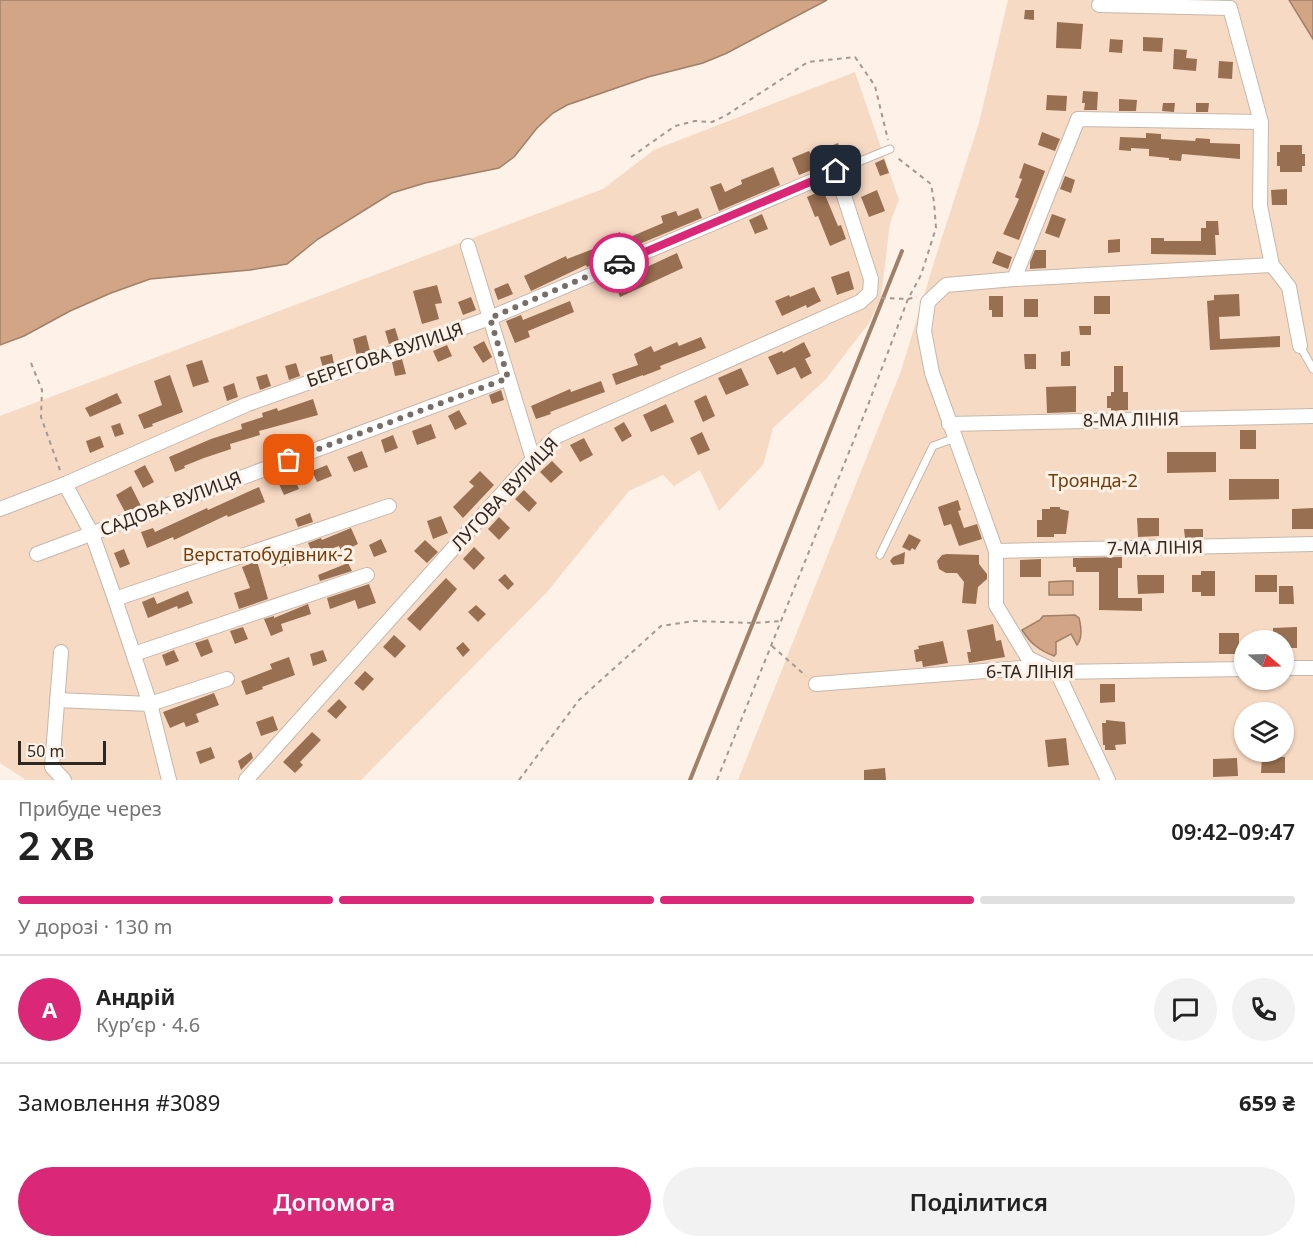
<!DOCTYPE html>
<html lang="uk">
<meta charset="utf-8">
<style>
:root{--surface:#fff;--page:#f2f2f2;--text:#222;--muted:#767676;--line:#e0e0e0;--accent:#db2777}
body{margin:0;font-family:"Noto Sans",sans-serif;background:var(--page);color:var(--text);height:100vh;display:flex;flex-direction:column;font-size:22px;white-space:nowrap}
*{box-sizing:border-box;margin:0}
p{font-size:20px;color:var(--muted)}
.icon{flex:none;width:33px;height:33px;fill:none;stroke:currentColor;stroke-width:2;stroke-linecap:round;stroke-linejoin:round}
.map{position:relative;height:780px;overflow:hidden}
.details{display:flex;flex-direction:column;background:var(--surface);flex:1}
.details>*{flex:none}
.needle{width:39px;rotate:109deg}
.fabs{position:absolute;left:1234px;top:630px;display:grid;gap:12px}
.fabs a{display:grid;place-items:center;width:60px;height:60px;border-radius:50%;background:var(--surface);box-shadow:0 2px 4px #0004;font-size:30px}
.scale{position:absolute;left:18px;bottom:15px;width:88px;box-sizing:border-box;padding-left:6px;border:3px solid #2e2823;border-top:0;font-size:16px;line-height:21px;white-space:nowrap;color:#2e2823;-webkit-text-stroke:4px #fef1e7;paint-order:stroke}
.pin{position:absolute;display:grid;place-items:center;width:51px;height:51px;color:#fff;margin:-26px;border-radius:12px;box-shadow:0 3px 9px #0006}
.courier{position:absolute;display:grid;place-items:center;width:60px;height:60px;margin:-30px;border:4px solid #db2777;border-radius:50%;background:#fff;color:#222;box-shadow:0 2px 8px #0007}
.overview em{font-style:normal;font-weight:600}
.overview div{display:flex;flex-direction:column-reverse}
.overview{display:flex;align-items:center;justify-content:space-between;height:102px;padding:0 18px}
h1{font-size:39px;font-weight:600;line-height:45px}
.bar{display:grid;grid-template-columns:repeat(4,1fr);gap:9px 6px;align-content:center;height:72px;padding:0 18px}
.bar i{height:8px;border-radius:4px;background:var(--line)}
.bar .on{background:var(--accent)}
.bar p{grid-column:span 4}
.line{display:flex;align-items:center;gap:15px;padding:0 18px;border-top:2px solid var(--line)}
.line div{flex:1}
.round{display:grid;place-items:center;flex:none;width:63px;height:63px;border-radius:32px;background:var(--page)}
.button{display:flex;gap:12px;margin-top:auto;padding:12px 18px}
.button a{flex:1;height:69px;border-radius:36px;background:var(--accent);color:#fff;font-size:24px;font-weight:600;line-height:69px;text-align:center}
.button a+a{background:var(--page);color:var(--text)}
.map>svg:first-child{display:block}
</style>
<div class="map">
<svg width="1313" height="780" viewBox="0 0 1313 780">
<rect width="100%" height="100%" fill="#fef1e7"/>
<!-- green -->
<g fill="#f7dac4" fill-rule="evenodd">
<path d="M1008 0H1289L1313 39V780H738L901 371 935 259 979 123ZM1245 640H1284V680H1245ZM1245 712H1284V752H1245Z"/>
<path d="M855 72 899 200 890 223 881 298 869 323 826 379 773 428 763 465 719 511 700 470 674 486 663 475 629 491 547 592 361 780H26L0 763V416L603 189 654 150Z"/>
</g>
<!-- water -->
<g fill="#d1a586" stroke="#a08068" stroke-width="1.5">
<path d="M0 0H827L727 53 703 63 648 77 567 105 553 113 537 128 514 157 499 168 425 183 392 193 318 239 287 264 250 270 150 279 111 293 70 311 24 336 0 345Z"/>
<path d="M1289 0H1313V39Z"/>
<path d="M1065 581H1073V595H1049V582Z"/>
<path d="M1075 615 1079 618C1081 626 1083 638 1077 645L1071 634 1056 642V654L1054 656C1039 650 1031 644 1022 630L1040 620 1043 616Z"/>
</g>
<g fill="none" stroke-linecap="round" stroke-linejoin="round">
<!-- stream -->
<path stroke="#a08068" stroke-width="4" d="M690 780 902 251"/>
</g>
<!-- building -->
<g fill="#986f51">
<path d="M1025 10H1034V20L1024 19Z"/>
<path d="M1057 22 1083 24 1081 49 1056 48Z"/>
<path d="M1143 37 1163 38 1162 52 1143 51Z"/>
<path d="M1110 39 1123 40 1122 53 1109 52Z"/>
<path d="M1174 49 1187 50 1186 58 1197 59 1196 71 1173 69Z"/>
<path d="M1219 61 1233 62 1232 79 1218 78Z"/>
<path d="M1083 91 1098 92 1097 110H1084L1085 103H1082Z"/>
<path d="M1047 95 1067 96 1066 111 1046 110Z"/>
<path d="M1119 99 1137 100 1136 111H1119Z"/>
<path d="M1163 103H1175L1174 112 1162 111Z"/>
<path d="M1196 103H1209L1208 112H1196Z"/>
<path d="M1042 132 1060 139 1055 151 1038 145Z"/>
<path d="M1146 133 1161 134V139L1195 141 1196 138 1210 139V143L1240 144V159L1182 154 1181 161 1169 160V158L1149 156V149L1131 148V151L1119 150 1120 137 1146 138Z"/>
<path d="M838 143 844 160 829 163 799 175 792 158 809 151 811 154Z"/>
<path d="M1280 145H1302V154H1305V166H1302V172H1280V166H1277V152H1280Z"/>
<path d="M884 159 889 173 880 176 875 163Z"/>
<path d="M1024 163 1045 171 1019 240 1003 234 1019 199 1015 197 1022 179 1019 178Z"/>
<path d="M773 167 780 185 719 211 710 187 721 183 725 192 742 184 741 180Z"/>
<path d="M1065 176 1075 180 1071 193 1060 189Z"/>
<path d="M1287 189V205H1272L1271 190Z"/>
<path d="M823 190 838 226 841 225 846 239 830 246 818 216 815 217 807 197Z"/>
<path d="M877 190 885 211 869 217 861 197Z"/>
<path d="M698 208 702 218 637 245 636 244 615 252 608 237 620 232 623 240 663 223 661 216 676 211 678 216Z"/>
<path d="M762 214 768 229 755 234 749 220Z"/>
<path d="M1052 214 1066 219 1059 238 1045 233Z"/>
<path d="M1206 221H1218L1219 235H1215L1216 255 1151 254V238H1164V241H1201V228H1206Z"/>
<path d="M1120 239V252L1108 253V240Z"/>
<path d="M593 249 598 262 587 267 586 265 531 291 524 276 566 256 567 259Z"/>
<path d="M1035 250H1046V268L1030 269V262Z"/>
<path d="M997 251 1012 257 1008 269 992 263Z"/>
<path d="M677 253 683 268 620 297 614 282Z"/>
<path d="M849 271 854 289 837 295 831 277Z"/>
<path d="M508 283 513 294 498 300 494 289Z"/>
<path d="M437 285 442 303 435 304 439 319 422 324 413 291Z"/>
<path d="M814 287 821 301 807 308 806 305 782 316 775 301 789 295 790 297Z"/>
<path d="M1239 294 1240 316 1219 317 1220 339 1280 336V347L1210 350 1207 301 1214 300V295Z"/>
<path d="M989 296H1003V317H992V310H989Z"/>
<rect x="1094" y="296" width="16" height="18"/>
<path d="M471 297 476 310 463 315 458 302Z"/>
<rect x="1024" y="299" width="14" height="18"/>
<path d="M570 301 574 312 528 331 530 337 515 343 506 321 521 315 523 320Z"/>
<path d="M1079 326H1091V335H1080Z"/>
<path d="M395 328 399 341 389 344 385 331Z"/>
<path d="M366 335 370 351 357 356 353 339Z"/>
<path d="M701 337 706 348 660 366 661 369 643 376V375L616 385 612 374 638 365 634 354 651 346 654 352 677 342 679 346Z"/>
<path d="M484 341 492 357 483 363 473 347Z"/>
<path d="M804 342 811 356 805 359 812 373 801 379 795 367 777 375 768 357 782 351 783 353Z"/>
<path d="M447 345 452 356 438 362 433 351Z"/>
<path d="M1070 351V366H1061V352Z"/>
<path d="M332 354 334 364 323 368 320 357Z"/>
<path d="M1024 354H1036V369H1025Z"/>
<path d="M402 359 406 374 395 376 392 362Z"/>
<path d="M202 360 209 382 193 387 186 365Z"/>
<path d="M296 363 300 376 289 380 285 366Z"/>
<path d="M1114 366H1123V392H1128V410L1111 411V408H1107V396H1111V392H1114Z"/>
<path d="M741 368 749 385 726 395 718 378Z"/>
<path d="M267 374 271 386 260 390 256 377Z"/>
<path d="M170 375 183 412 152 424 153 426 144 429 138 415 162 405 154 381Z"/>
<path d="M601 381 605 392 550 412 551 414 536 419 531 406 570 389 571 392Z"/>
<path d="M234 383 238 397 227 401 223 387Z"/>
<path d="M1076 386V412L1047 413 1046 387Z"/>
<path d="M501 390 504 400 492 404 489 395Z"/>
<path d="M117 393 122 403 90 417 85 408Z"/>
<path d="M706 395 715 416 703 422 694 401Z"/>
<path d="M313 399 318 415 259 431 260 435 230 444 231 449 204 458 184 466 185 468 175 472 169 457 211 439 242 429 241 424 263 417 262 413 277 408 278 411Z"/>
<path d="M666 404 674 422 651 432 643 415Z"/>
<path d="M459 410 467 424 455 430 448 416Z"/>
<path d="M624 422 632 436 622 442 614 428Z"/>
<path d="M120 423 124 434 115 437 111 426Z"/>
<path d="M431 424 436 438 417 445 412 431Z"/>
<rect x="1240" y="430" width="16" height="19"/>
<path d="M702 432 710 450 698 455 690 438Z"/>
<path d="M393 435 398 448 385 453 381 440Z"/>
<path d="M100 436 104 447 90 453 86 441Z"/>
<path d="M584 438 593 455 580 462 570 445Z"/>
<path d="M362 451 368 467 354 472 347 457Z"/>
<path d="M1167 452H1216V472L1167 473Z"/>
<path d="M552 461 563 472 551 483 540 472Z"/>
<path d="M145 465 154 482 143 488 134 471Z"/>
<path d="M327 465 332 476 317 482 312 471Z"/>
<path d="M480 471 494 485 463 518 453 507 474 486 469 482Z"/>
<path d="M294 478 299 489 284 495 279 484Z"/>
<path d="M1229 479H1279V499L1229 500Z"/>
<path d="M131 486 141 506 125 512 116 495Z"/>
<path d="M259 487 265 502 228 517 227 515 174 540 173 537 147 548 141 532 153 528 155 532 207 508 208 510Z"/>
<path d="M524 490 537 503 529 512 515 499Z"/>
<path d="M958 500 961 510 958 511 964 528 977 524 982 539 959 546 951 524 944 526 938 507Z"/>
<path d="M1050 507H1060V509L1069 511 1066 534H1054V537H1037V520H1042V509H1050Z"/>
<path d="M1313 508V529H1292V509Z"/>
<path d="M310 513 313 522 298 527 295 519Z"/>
<path d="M441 516 448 533 433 539 427 521Z"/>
<path d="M499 517 510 528 499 540 488 529Z"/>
<path d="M1137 518H1159V536L1138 537Z"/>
<path d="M351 528 358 544 342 552 339 546 313 555 308 543 321 538 322 540Z"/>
<path d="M1184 529H1203V537L1185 538Z"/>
<path d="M909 534 921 540 915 550 912 548 910 551 902 547Z"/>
<path d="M381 539 387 552 374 557 369 545Z"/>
<path d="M425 540 438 552 427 563 414 551Z"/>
<path d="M474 547 485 558 474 570 463 559Z"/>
<path d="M124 549 130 564 120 568 114 553Z"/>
<path d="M290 550 294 562 282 567 277 555Z"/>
<path d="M905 552 904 564 893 565 890 561 893 557Z"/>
<path d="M947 554 979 555V564L987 574V579L978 587 976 604 962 603 964 582 957 573H946L939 569 937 561 942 555Z"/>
<path d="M1122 557V568H1118V598H1142V611L1099 610V572H1076V567H1073V558Z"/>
<path d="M1041 559V577H1020V560Z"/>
<path d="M257 561 268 599 239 609 234 593 250 588 242 567Z"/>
<path d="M348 563 352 571 320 581 318 575Z"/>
<path d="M1201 571H1215V596H1201V592H1192V575H1201Z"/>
<path d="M505 574 514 584 508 590 498 580Z"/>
<path d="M1137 575H1164V593L1138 594Z"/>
<rect x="1255" y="575" width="22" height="17"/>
<path d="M446 578 457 589 420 631 407 619Z"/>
<path d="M369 584 376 603 358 609 355 600 330 609 327 598Z"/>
<path d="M1279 586H1293L1294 604H1279Z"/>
<path d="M188 591 193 603 178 609 177 606 148 618 142 602 154 597 157 604Z"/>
<path d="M308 604 311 614 281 624 283 631 271 636 264 619 274 616V618Z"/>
<path d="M476 605 486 614 478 622 468 612Z"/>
<path d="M993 624 996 641 1001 640 1005 657 969 663 967 652H971L967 630Z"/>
<path d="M243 627 248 639 235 644 230 631Z"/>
<path d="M1297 627V648H1284V640H1273V628Z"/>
<rect x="1219" y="633" width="20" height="21"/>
<path d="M394 635 406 646 395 658 383 647Z"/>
<path d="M208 639 213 652 201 657 195 643Z"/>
<path d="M943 641 948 663 923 667 922 661 916 662 914 650 919 649 918 646Z"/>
<path d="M463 642 470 650 463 657 456 648Z"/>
<path d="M174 650 179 661 166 666 162 655Z"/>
<path d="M323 650 327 661 313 666 310 654Z"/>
<path d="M289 657 295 675 262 687 263 689 246 695 241 681 272 669 270 664Z"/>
<path d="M365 671 374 679 363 691 354 683Z"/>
<path d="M1100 684H1115V702L1100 703Z"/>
<path d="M214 693 219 705 196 714 199 722 186 727 184 722 170 728 163 712Z"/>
<path d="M339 699 347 707 336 719 327 711Z"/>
<path d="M273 716 278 730 261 736 256 722Z"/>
<path d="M1106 720 1125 722 1126 744 1115 745 1116 750H1105V745H1103L1102 723H1106Z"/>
<path d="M312 732 321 740 300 762 303 765 295 773 283 762Z"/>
<path d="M1066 738 1069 765 1048 767 1045 740Z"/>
<path d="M211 747 215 758 200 764 196 752Z"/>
<path d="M251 752 253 758 241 770 238 761Z"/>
<path d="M1262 757H1285V773H1261Z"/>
<path d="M1237 758 1238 776 1213 777V759Z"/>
<path d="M885 768 886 780H864V770Z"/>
</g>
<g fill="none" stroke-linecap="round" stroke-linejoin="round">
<!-- lane casing -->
<g stroke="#c7b7ab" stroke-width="9">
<g id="lane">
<path d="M836 171 890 149"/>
<path d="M1300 346 1313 369"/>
<path d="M880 555 933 446 955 438"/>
</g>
</g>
<!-- street casing -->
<g stroke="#c7b7ab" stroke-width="16">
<g id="street">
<path d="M1099 5 1230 8 1261 122 1260 206 1272 265 1289 287 1300 346"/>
<path d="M468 246 533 459"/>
<path d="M1014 279 1078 119 1261 122"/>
<path d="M949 424 1313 416"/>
<path d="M65 484 92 534 115 599 150 704 169 780"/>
<path d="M0 509 65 484 248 404 490 318 836 171 871 279 870 293 860 302 557 436 533 459 246 780"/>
<path d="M996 551 1313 544"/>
<path d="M37 554 508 378"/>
<path d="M115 599 389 506"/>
<path d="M61 652 52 767 64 780"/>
<path d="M134 654 367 575"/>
<path d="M1284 668H1313"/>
<path d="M816 684 1023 668 1057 672 1245 669"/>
<path d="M57 700 150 704 227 679"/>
<path d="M1108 780 1057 672 1028 658 996 605V551L932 373 924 331 928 302 946 285 1014 279 1272 265"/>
</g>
</g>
<!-- path -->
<g stroke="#a39992" stroke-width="2" stroke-dasharray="4.5 4.5" stroke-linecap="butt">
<path d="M631 157 675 126 695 121 712 122 725 116 808 62 855 57 875 86 888 140"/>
<path d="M881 298 908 299 917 297"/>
<path d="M31 363 42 390 41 417 61 473"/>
<path d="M772 646 806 676"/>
<path d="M519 780 579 700 661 626 694 621 753 623 781 621"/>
<path d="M717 780 868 405 908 299 921 275 936 228 934 202 931 184 895 156"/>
</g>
<!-- lane -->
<use href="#lane" stroke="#fff" stroke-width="7"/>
<!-- street -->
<use href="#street" stroke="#fff" stroke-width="14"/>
</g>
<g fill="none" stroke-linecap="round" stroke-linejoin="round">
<!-- done -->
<path stroke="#776e68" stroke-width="6" stroke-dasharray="0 10.8" d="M289 460 508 378 490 318 619 263"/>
<!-- route -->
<path stroke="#db2777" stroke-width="8" d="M619 263 836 171"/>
</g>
<g text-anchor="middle" stroke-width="6" stroke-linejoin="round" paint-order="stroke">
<!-- street labels -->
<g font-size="18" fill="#2e2823" stroke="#fef1e7">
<text transform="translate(385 355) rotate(-19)" y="6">БЕРЕГОВА ВУЛИЦЯ</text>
<text transform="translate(1131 420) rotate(-1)" y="6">8-МА ЛІНІЯ</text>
<text transform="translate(505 494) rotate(-47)" y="6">ЛУГОВА ВУЛИЦЯ</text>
<text transform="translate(171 504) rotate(-21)" y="6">САДОВА ВУЛИЦЯ</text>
<text transform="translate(1155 548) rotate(-1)" y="6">7-МА ЛІНІЯ</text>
<text x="1030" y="678">6-ТА ЛІНІЯ</text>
</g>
<!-- park labels -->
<g font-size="18" fill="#753e08" stroke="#fef1e7">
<text x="1093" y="487">Троянда-2</text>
<text x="268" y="561">Верстатобудівник-2</text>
</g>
</g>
</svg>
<div class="fabs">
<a><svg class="needle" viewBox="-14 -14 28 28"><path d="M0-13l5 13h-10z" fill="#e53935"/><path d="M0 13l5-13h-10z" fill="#767676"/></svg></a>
<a><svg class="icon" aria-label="layers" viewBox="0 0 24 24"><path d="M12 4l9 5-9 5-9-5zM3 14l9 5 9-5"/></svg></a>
</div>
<div class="scale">50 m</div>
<div class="pin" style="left:289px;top:460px;background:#ea580c"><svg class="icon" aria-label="bag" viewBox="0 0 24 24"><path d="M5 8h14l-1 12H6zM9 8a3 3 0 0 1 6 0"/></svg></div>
<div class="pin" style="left:836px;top:171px;background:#1f2937"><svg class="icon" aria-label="home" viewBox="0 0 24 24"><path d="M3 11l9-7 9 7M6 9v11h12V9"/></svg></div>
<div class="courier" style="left:619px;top:263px"><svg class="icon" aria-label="car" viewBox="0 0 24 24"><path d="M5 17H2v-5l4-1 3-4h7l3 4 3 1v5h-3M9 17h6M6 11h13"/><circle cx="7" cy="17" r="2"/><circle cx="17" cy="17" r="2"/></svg></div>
</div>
<section class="details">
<div class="overview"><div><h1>2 хв</h1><p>Прибуде через</p></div><em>09:42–09:47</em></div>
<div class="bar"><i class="on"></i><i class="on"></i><i class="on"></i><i></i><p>У дорозі · 130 m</p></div>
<div class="line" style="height:108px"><b class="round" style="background:var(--accent);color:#fff">А</b><div><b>Андрій</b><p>Кур’єр · 4.6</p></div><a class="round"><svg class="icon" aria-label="chat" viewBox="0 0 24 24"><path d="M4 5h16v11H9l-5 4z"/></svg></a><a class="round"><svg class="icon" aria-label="phone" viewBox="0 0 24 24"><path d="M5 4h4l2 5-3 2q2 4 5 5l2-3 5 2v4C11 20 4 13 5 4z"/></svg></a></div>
<div class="line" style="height:78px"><div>Замовлення #3089</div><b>659 ₴</b></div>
<div class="button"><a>Допомога</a><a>Поділитися</a></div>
</section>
